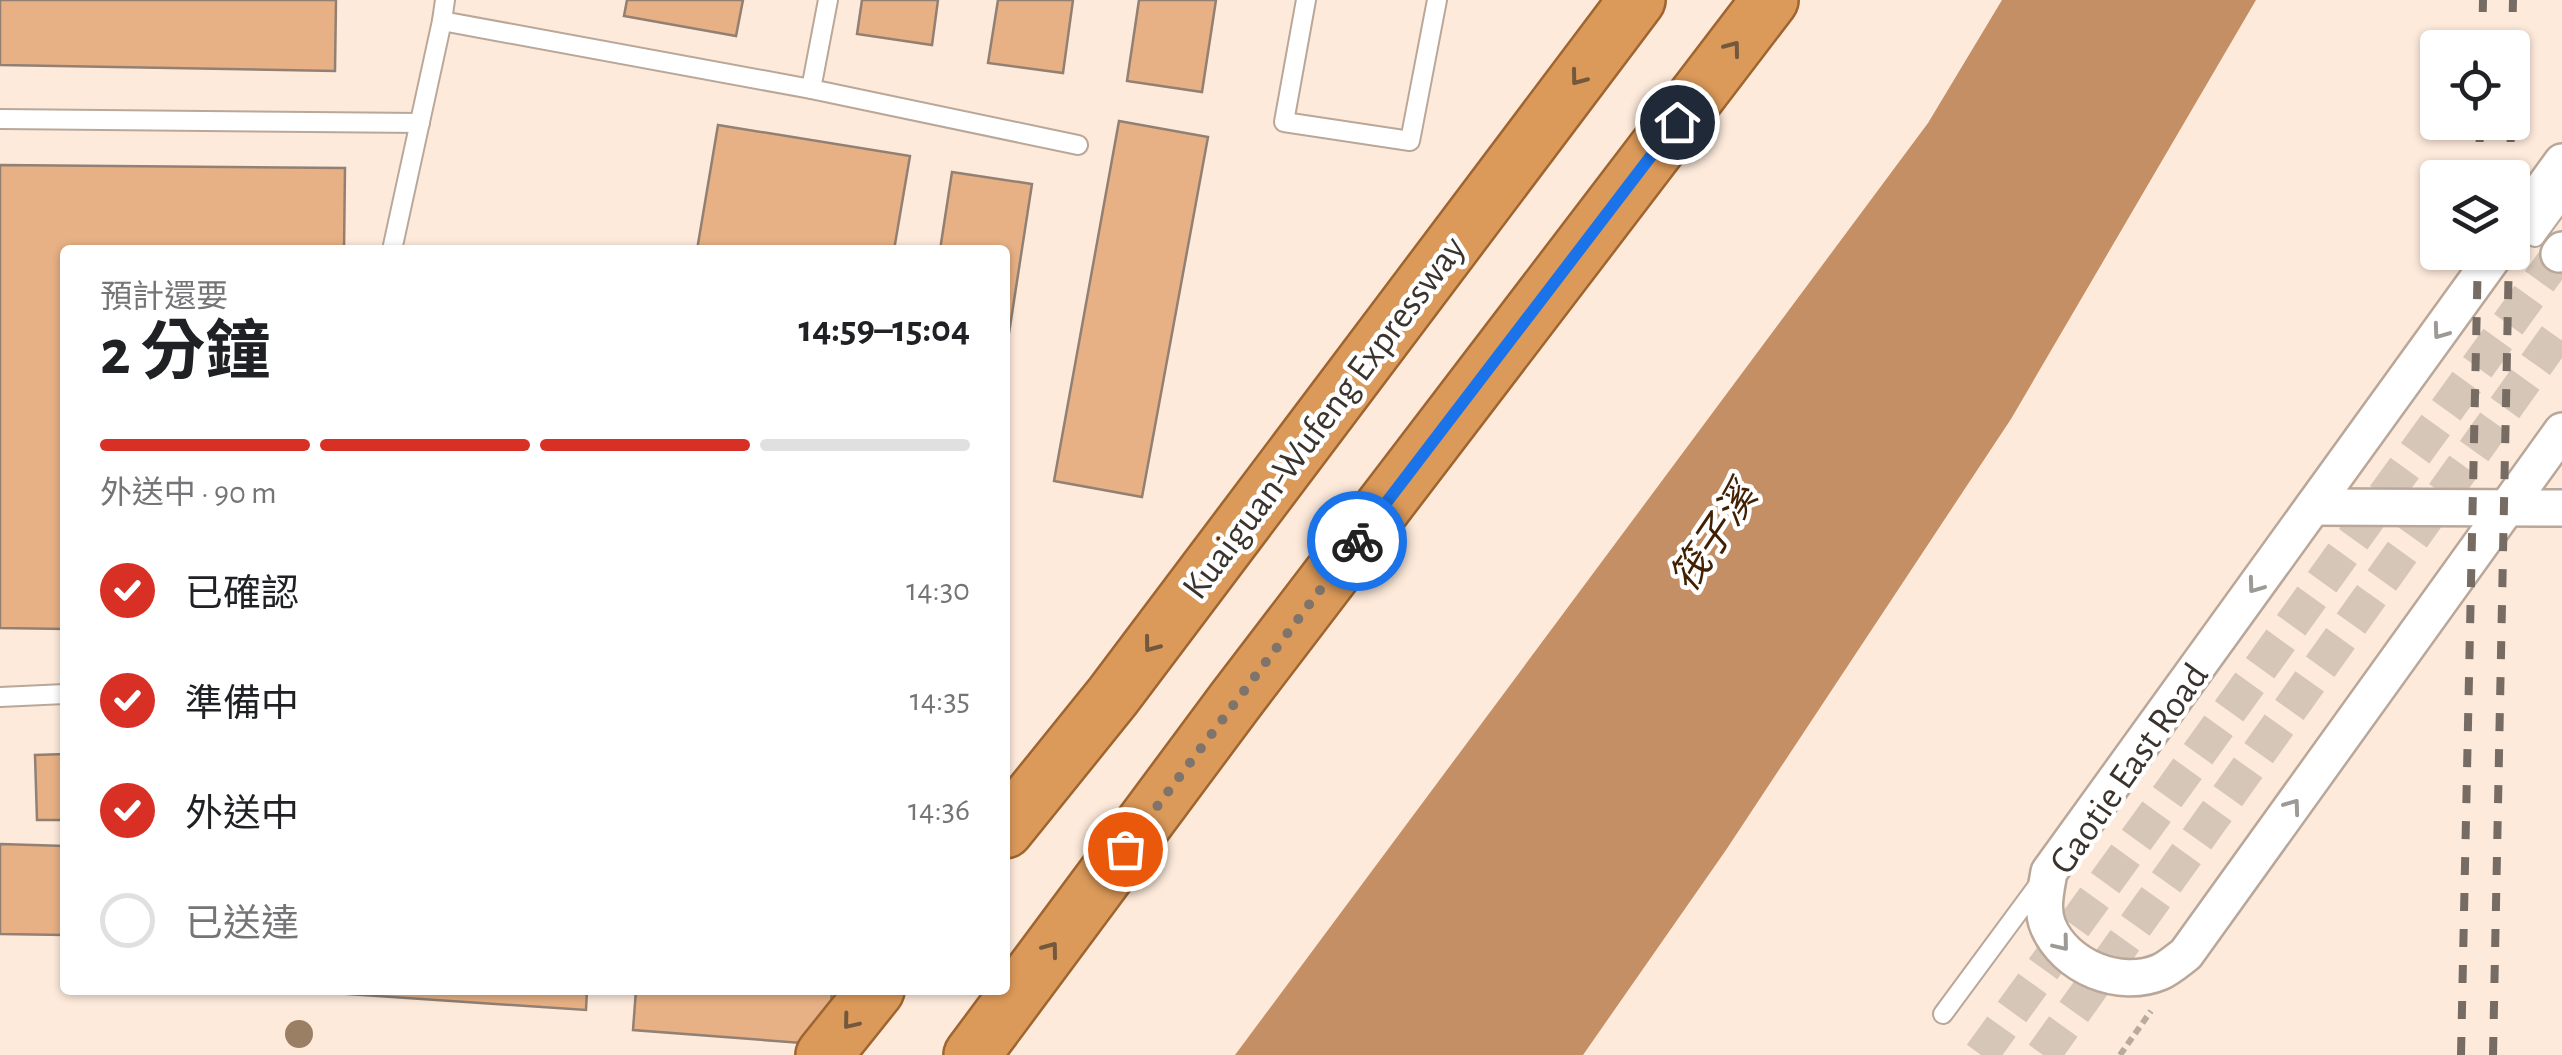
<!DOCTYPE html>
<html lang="zh-TW">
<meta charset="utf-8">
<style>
:root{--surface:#fff;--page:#f2f2f2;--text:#202124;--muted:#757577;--line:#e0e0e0;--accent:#d93025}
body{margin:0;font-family:"Alegreya Sans","Noto Sans TC",sans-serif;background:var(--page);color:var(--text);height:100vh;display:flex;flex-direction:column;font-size:38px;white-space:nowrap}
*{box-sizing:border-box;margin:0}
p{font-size:32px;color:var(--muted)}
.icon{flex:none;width:55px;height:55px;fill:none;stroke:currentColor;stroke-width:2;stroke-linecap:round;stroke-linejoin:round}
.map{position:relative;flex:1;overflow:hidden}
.panel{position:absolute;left:60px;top:245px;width:950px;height:750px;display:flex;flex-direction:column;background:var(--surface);border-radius:10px;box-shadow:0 2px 8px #0004}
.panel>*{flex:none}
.fabs{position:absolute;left:2420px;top:30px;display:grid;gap:20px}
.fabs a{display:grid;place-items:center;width:110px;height:110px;border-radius:10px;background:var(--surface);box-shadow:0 2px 8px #0004;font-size:50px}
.pin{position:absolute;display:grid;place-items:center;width:85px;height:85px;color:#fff;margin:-42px;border:5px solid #fff;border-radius:50%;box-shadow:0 2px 10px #0007}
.courier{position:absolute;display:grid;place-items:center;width:100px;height:100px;margin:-50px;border:8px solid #1a73e8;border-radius:50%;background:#fff;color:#222;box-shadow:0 2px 12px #0007}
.overview em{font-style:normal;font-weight:700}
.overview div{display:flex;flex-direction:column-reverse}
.overview{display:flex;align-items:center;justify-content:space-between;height:170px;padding:0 40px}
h1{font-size:65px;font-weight:700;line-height:75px}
.bar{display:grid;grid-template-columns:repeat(4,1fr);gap:15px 10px;align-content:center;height:120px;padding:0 40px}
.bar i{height:12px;border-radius:8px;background:var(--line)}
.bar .on{background:var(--accent)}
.bar p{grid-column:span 4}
ol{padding:0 40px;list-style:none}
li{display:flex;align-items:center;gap:30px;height:110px}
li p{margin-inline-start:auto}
li .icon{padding:10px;border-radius:50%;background:var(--accent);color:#fff;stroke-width:4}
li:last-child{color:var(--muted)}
li i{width:55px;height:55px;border:5px solid var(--line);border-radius:50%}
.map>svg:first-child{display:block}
</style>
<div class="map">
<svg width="2562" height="1055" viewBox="0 0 2562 1055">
<rect width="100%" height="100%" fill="#fdeadb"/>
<!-- water -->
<path fill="#c48f64" d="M2002 0H2256L2011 419 1726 850 1583 1055H1235L1928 123Z"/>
<!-- building -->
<g fill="#e7b185" stroke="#918073" stroke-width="2.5">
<path d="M0 0H336L335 71 0 65Z"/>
<path d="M627 0H743L736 36 624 16Z"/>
<path d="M862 0H938L932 45 857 34Z"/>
<path d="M998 0H1073L1063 73 988 63Z"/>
<path d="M1139 0H1216L1202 92 1127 81Z"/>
<path d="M1119 121 1208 137 1142 497 1054 481Z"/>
<path d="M718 125 910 156 894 250H697Z"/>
<path d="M0 165 345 168 344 250H65V629L0 628Z"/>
<path d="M952 172 1032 184 1005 359V250H940Z"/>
<path d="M65 754V820H37L35 755Z"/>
<path d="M0 844 65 846 64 935 0 934Z"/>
<path d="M289 990H587L586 1010Z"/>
<path d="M636 990H832L828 1045 633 1030Z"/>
</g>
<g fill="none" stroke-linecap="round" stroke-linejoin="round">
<!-- minor-tunnel -->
<g stroke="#d6c6b8" stroke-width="35" stroke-dasharray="35 18" stroke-linecap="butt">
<path d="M1981 1055 2559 254"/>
<path d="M2043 1055 2562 328"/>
</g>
<!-- service casing -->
<g stroke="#b9a799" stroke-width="22">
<g id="service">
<path d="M828 0 811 89 1078 145"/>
<path d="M1306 0 1284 122 1410 141 1437 0"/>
<path d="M442 21 445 0"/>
<path d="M0 119 420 123"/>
<path d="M2535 237 2562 200"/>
<path d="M392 250 442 21 811 89"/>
<path d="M0 697 65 694"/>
<path d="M1943 1014 2039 884"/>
</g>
</g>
<!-- minor casing -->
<g stroke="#b9a799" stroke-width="40">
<g id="minor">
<path d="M2512 231 2562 162"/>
<path d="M2497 252 2049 872C2046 890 2041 909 2048 926 2065 967 2120 989 2160 972 2169 968 2178 960 2186 954L2562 431"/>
<path d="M2559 254 2562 250"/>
<path d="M2313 507 2562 508"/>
</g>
</g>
<!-- trunk casing -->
<g stroke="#9e6530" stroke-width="60">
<g id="trunk">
<path d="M1005 830 1113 696 1637 0"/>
<path d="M824 1055 876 990"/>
<path d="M972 1055 1235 701 1770 0"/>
</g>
</g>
<!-- path -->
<path stroke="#b9aa9e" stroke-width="6" stroke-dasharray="8 5" stroke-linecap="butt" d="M2120 1055 2151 1011"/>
<!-- service -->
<use href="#service" stroke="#fff" stroke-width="18"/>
<!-- minor -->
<use href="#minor" stroke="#fff" stroke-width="35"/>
<!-- trunk -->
<use href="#trunk" stroke="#dc9a5a" stroke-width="55"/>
<!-- rail -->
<g stroke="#776c64" stroke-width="8" stroke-dasharray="18 18" stroke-linecap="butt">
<path d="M2482 48 2483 0"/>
<path d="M2512 48 2513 0"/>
<path d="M2479 178 2480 122"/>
<path d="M2510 178 2511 122"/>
<path d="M2461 1055 2478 252"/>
<path d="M2493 1055 2509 252"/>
</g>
</g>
<!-- trees -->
<circle fill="#9b7f65" cx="299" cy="1034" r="14"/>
<!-- one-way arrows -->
<defs><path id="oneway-chevron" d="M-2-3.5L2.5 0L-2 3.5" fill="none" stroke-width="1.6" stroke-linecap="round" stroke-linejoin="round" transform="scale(2.5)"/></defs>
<g stroke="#73583d">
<use href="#oneway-chevron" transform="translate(1733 48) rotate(-53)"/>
<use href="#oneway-chevron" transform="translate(1578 78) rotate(127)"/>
<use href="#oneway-chevron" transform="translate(1151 645) rotate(127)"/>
<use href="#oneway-chevron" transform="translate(1051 949) rotate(-53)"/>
<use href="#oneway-chevron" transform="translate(850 1022) rotate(129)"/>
</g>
<g stroke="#9d9a96">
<use href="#oneway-chevron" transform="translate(2440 332) rotate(126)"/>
<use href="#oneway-chevron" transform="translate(2255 586) rotate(126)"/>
<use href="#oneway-chevron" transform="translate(2293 806) rotate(-54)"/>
<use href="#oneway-chevron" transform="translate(2062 944) rotate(51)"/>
</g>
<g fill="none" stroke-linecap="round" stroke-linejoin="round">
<!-- done -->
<path stroke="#7f746b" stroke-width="10" stroke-dasharray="0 18" d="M1125 849 1357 541"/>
<!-- route -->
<path stroke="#1a73e8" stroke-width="12" d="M1357 541 1677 122"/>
</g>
<g text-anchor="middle" stroke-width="9" stroke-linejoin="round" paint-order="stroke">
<!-- street labels -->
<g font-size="38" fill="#3b342e" stroke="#fff">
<text transform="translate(1323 417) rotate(-53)" y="13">Kuaiguan-Wufeng Expressway</text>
<text transform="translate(2128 768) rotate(-55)" y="13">Gaotie East Road</text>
</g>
<!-- water labels -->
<g font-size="40" font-style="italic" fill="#411f00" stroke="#fff">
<text transform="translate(1713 537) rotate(-56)" y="14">筏子溪</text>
</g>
</g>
</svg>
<div class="fabs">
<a><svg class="icon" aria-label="locate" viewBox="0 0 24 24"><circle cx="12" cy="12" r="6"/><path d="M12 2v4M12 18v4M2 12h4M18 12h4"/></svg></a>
<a><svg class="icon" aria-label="layers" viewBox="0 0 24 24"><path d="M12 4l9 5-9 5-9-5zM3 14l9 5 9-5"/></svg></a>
</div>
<div class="pin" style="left:1125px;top:849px;background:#ea580c"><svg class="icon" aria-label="bag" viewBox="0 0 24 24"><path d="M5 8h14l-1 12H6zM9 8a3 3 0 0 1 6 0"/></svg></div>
<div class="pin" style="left:1677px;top:122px;background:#1f2937"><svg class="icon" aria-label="home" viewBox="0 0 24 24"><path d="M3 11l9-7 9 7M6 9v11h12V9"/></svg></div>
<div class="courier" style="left:1357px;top:541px"><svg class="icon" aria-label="bike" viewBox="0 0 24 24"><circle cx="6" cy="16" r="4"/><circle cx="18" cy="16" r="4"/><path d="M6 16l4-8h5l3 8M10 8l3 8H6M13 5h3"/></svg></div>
<section class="panel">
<div class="overview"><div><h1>2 分鐘</h1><p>預計還要</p></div><em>14:59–15:04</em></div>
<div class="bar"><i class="on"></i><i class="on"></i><i class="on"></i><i></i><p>外送中 · 90 m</p></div>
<ol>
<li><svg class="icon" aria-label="check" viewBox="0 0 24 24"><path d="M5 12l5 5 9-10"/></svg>已確認<p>14:30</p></li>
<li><svg class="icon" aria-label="check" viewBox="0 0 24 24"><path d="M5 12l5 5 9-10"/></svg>準備中<p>14:35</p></li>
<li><svg class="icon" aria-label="check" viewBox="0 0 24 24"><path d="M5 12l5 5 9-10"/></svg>外送中<p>14:36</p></li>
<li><i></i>已送達</li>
</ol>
</section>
</div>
